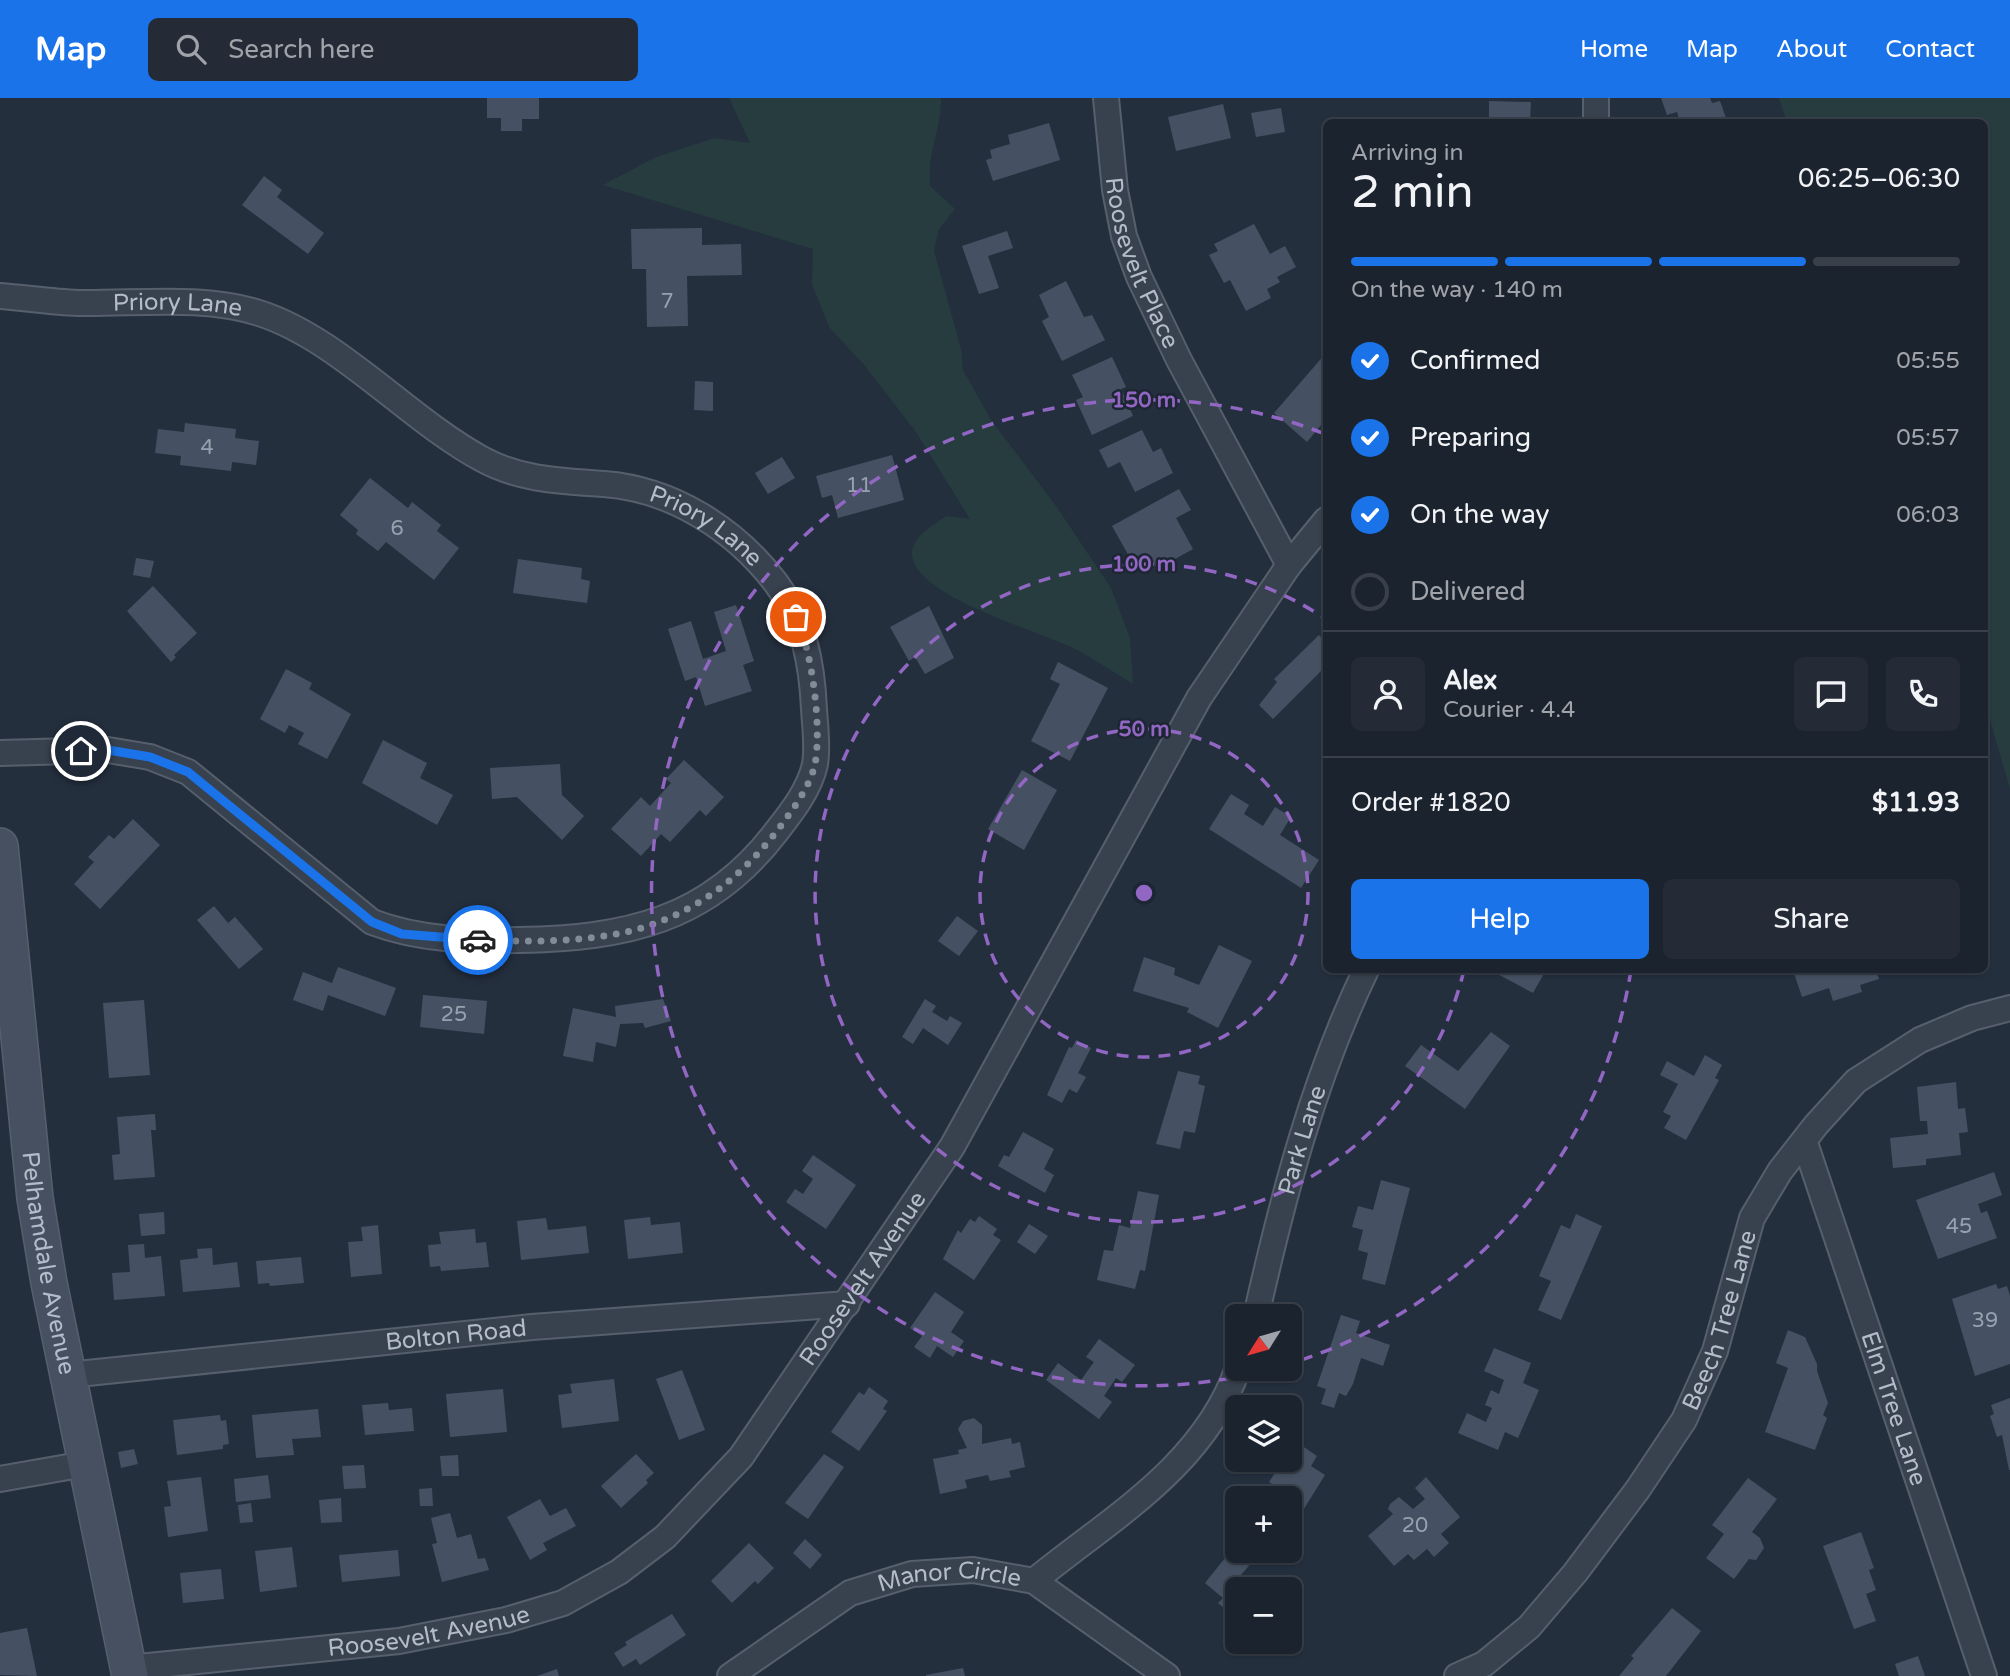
<!DOCTYPE html>
<meta charset="utf-8">
<style>
:root{--surface:#1b232e;--page:#242b36;--text:#f1f3f6;--muted:#a0a4aa;--line:#39404a;--accent:#1a73e8}
body{margin:0;font-family:"Varela Round",sans-serif;background:var(--page);color:var(--text);height:100vh;display:flex;flex-direction:column;font-size:26px;white-space:nowrap}
*{box-sizing:border-box;margin:0}
p{font-size:23px;color:var(--muted)}
.icon{flex:none;width:38px;height:38px;fill:none;stroke:currentColor;stroke-width:2;stroke-linecap:round;stroke-linejoin:round}
.map{position:relative;flex:1;overflow:hidden}
.drawer{position:absolute;left:1323px;top:21px;width:665px;height:854px;display:flex;flex-direction:column;background:var(--surface);border-radius:10px;box-shadow:0 2px 5px #0004,0 0 0 2px var(--line)}
.drawer>*{flex:none}
.needle{width:46px;rotate:233deg}
.controls{position:absolute;left:1225px;top:1206px;display:grid;gap:14px}
.controls a{display:grid;place-items:center;width:77px;height:77px;border-radius:10px;background:var(--surface);box-shadow:0 2px 5px #0004,0 0 0 2px var(--line);font-size:35px}
.pin{position:absolute;display:grid;place-items:center;width:60px;height:60px;color:#fff;margin:-30px;border:4px solid #fff;border-radius:50%;box-shadow:0 2px 7px #0007}
.courier{position:absolute;display:grid;place-items:center;width:70px;height:70px;margin:-35px;border:5px solid #1a73e8;border-radius:50%;background:#fff;color:#222;box-shadow:0 2px 9px #0007}
.headline em{font-style:normal;font-weight:600}
.headline div{display:flex;flex-direction:column-reverse}
.headline{display:flex;align-items:center;justify-content:space-between;height:119px;padding:0 28px}
h1{font-size:46px;font-weight:600;line-height:52px}
.bar{display:grid;grid-template-columns:repeat(4,1fr);gap:10px 7px;align-content:center;height:84px;padding:0 28px}
.bar i{height:9px;border-radius:5px;background:var(--line)}
.bar .active{background:var(--accent)}
.bar p{grid-column:span 4}
.line{display:flex;align-items:center;gap:18px;padding:0 28px;border-top:2px solid var(--line)}
.line div{flex:1}
.round{display:grid;place-items:center;flex:none;width:74px;height:74px;border-radius:10px;background:var(--page)}
ol{padding:0 28px;list-style:none}
li{display:flex;align-items:center;gap:21px;height:77px}
li p{margin-inline-start:auto}
li .icon{padding:7px;border-radius:50%;background:var(--accent);color:#fff;stroke-width:4}
li:last-child{color:var(--muted)}
li i{width:38px;height:38px;border:4px solid var(--line);border-radius:50%}
.cta{display:flex;gap:14px;margin-top:auto;padding:14px 28px}
.cta a{flex:1;height:80px;border-radius:10px;background:var(--accent);color:#fff;font-size:28px;font-weight:600;line-height:80px;text-align:center}
.cta a+a{background:var(--page);color:var(--text)}
header{display:flex;align-items:center;gap:42px;box-sizing:border-box;height:98px;padding:0 35px;background:var(--accent);color:#fff}
header strong{font-size:33px}
nav{display:flex;gap:38px;margin-inline-start:auto;font-size:24px}
.search{width:490px;height:63px;background:var(--page);display:flex;align-items:center;gap:18px;box-sizing:border-box;padding:0 24px;border-radius:10px;color:var(--muted);font-size:26px}
.map>svg:first-child{display:block}
</style>
<header>
<strong>Map</strong>
<div class="search"><svg class="icon" aria-label="search" viewBox="0 0 24 24"><circle cx="10" cy="10" r="6"/><path d="M15 15l6 6"/></svg>Search here</div>
<nav><a>Home</a><a>Map</a><a>About</a><a>Contact</a></nav>
</header>
<div class="map">
<svg width="2010" height="1578" viewBox="0 0 2010 1578">
<rect width="100%" height="100%" fill="#242f3e"/>
<!-- green -->
<g fill="#263c3f">
<path d="M729 0H941C941 34 927 54 930 88L955 111 939 131 934 153 961 251 963 272 991 322 1056 408 1111 490 1130 540 1133 586C1115 575 1097 563 1079 553 1045 534 914 500 912 456 912 438 933 428 946 418L970 421 916 334 865 268 829 229 812 186 813 151 603 87 656 59 715 40 750 45Z"/>
<path d="M1779 0H2010V691L1984 601V24H1787Z"/>
</g>
<!-- building -->
<g fill="#455162">
<path d="M487 0H539V21H522V33H501V20H487Z"/>
<path d="M1661 0H1710L1712 5 1720 3 1727 23 1680 24 1677 14 1667 17Z"/>
<path d="M1489 3 1531 4 1530 24H1489Z"/>
<path d="M1223 6 1231 40 1176 53 1168 19Z"/>
<path d="M1281 10 1285 34 1256 39 1251 15Z"/>
<path d="M1049 25 1060 62 993 83 986 62 992 60 990 52 1010 46 1008 37Z"/>
<path d="M264 78 282 92 277 99 324 135 308 156 242 107Z"/>
<path d="M1254 126 1270 156 1285 148 1296 169 1277 179 1280 184 1267 191 1271 200 1246 213 1230 182 1224 185 1209 157 1218 153 1214 146Z"/>
<path d="M702 130V147L741 146 742 177 687 178 688 228 647 229 646 171H632L631 131Z"/>
<path d="M1007 133 1013 150 988 158 999 190 979 196 962 148Z"/>
<path d="M1066 183 1084 219 1092 217 1105 242 1062 263 1042 223 1049 219 1039 197Z"/>
<path d="M1326 255V321L1307 344 1274 315Z"/>
<path d="M1112 259 1126 289 1121 291 1133 318 1092 337 1076 302 1083 299 1072 277Z"/>
<path d="M695 283 713 284V313L694 312Z"/>
<path d="M185 325 236 331 235 340 259 343 256 367 232 364 231 373 180 367 181 358 155 355 158 331 184 334Z"/>
<path d="M1142 332 1153 354 1161 350 1173 375 1135 394 1120 364 1108 370 1099 352Z"/>
<path d="M892 357 904 402 838 420 832 397 822 400 816 378Z"/>
<path d="M782 359 795 380 768 396 755 375Z"/>
<path d="M370 380 408 410 412 404 441 427 437 433 459 450 434 482 386 444 378 453 356 436 358 432 340 417Z"/>
<path d="M1179 391 1191 412 1176 420 1193 451 1157 471 1150 458 1134 467 1112 428Z"/>
<path d="M136 460 154 463 150 480 133 477Z"/>
<path d="M518 461 582 470 581 481 590 483 587 505 513 495Z"/>
<path d="M153 488 197 535 174 557 176 559 171 564 127 513Z"/>
<path d="M736 507 754 563 743 567 752 593 705 608 696 579 685 583 668 531 691 523 703 561 726 553 714 514Z"/>
<path d="M929 508 954 560 925 576 915 559 909 563 890 529Z"/>
<path d="M1319 537 1326 545V568L1273 621 1259 607 1277 584 1274 581Z"/>
<path d="M1058 564 1108 590 1070 663 1031 643 1060 586 1050 581Z"/>
<path d="M286 571 312 585 309 591 351 616 327 661 298 646 304 635 289 627 285 635 260 621Z"/>
<path d="M383 642 427 665 420 680 453 697 437 727 362 685Z"/>
<path d="M684 662 724 699 706 718 700 712 670 744 661 736 641 758 611 731 641 699 650 708 671 685 666 681Z"/>
<path d="M560 666 562 697 584 718 562 742 517 699 492 701 490 670Z"/>
<path d="M1022 672 1057 692 1024 752 988 731Z"/>
<path d="M1231 696 1249 707 1244 716 1263 728 1275 709 1291 719 1280 737 1319 762 1301 790 1209 731Z"/>
<path d="M133 721 160 747 100 811 74 786 94 764 88 759 109 737 114 741Z"/>
<path d="M214 808 228 825 235 819 263 851 239 871 197 822Z"/>
<path d="M957 818 978 833 959 858 938 843Z"/>
<path d="M1219 847 1252 863 1218 930 1187 914 1189 910 1133 893 1144 859 1175 870 1174 877 1199 887Z"/>
<path d="M338 869 396 890 385 918 328 897 323 913 293 902 303 874 332 885Z"/>
<path d="M1490 872H1546L1533 895Z"/>
<path d="M1793 872H1876L1879 881 1860 887 1862 894 1833 903 1829 890 1802 899Z"/>
<path d="M423 897 487 903 484 936 420 929Z"/>
<path d="M663 901 671 923 645 930 643 925 620 926 616 949 596 944 593 964 563 958 573 910 616 919 615 908Z"/>
<path d="M925 901 936 908 932 914 947 923 950 918 962 925 948 947 923 930 913 946 902 939Z"/>
<path d="M144 902 150 977 109 980 103 905Z"/>
<path d="M1491 934 1510 948 1465 1011 1405 968 1421 947 1458 973Z"/>
<path d="M1076 942 1091 950 1078 975 1086 979 1077 995 1069 991 1062 1005 1047 997 1069 949 1072 950Z"/>
<path d="M1705 957 1722 967 1715 980 1719 982 1686 1042 1664 1030 1671 1018 1663 1014 1678 986 1660 977 1667 963 1694 978Z"/>
<path d="M1178 973 1200 978 1198 986 1205 988 1195 1035 1184 1033 1180 1051 1156 1046Z"/>
<path d="M1956 984 1958 1011 1965 1010 1968 1034 1959 1035 1961 1057 1926 1061V1067L1893 1070 1890 1040 1928 1036 1927 1023H1920L1917 989Z"/>
<path d="M155 1016 156 1032H151L155 1079 114 1082 112 1057 120 1056 117 1019Z"/>
<path d="M1023 1034 1054 1051 1044 1071 1054 1077 1045 1095 998 1068 1004 1057 1009 1059Z"/>
<path d="M813 1057 856 1087 826 1131 786 1104 795 1091 803 1096 813 1081 802 1073Z"/>
<path d="M1994 1074 2002 1097 1978 1106 1981 1115 1987 1113 1997 1140 1938 1161 1916 1102Z"/>
<path d="M1381 1082 1410 1090 1385 1187 1362 1181 1368 1155 1358 1152 1363 1132 1352 1129 1358 1108 1373 1112Z"/>
<path d="M1138 1093 1159 1097 1145 1173 1140 1172 1135 1191 1097 1182 1104 1152 1113 1153 1119 1127 1130 1130Z"/>
<path d="M164 1114 165 1136 141 1138 139 1116Z"/>
<path d="M1576 1116 1602 1128 1561 1222 1538 1212 1551 1183 1539 1178 1561 1127 1570 1131Z"/>
<path d="M979 1118 997 1131 993 1137 1001 1142 974 1182 943 1161 958 1132 961 1135 970 1121 975 1124Z"/>
<path d="M650 1119 651 1127 680 1124 683 1155 628 1161 624 1122Z"/>
<path d="M546 1120 548 1132 586 1128 589 1155 521 1162 517 1123Z"/>
<path d="M1029 1126 1048 1138 1035 1156 1017 1144Z"/>
<path d="M378 1127 382 1176 351 1179 348 1144 363 1143 361 1129Z"/>
<path d="M475 1131 476 1145 486 1144 489 1169 441 1173 440 1168 430 1169 428 1147 441 1146 439 1134Z"/>
<path d="M144 1146 145 1160 161 1158 165 1198 114 1202 112 1175 130 1174 128 1147Z"/>
<path d="M212 1150 213 1167 237 1164 240 1189 183 1194 180 1162 198 1160 197 1151Z"/>
<path d="M301 1159 304 1185 270 1188 269 1185 258 1186 256 1163Z"/>
<path d="M1996 1186 1998 1191 2007 1188 2010 1198V1266L1975 1278 1952 1201Z"/>
<path d="M935 1194 964 1214 951 1234 964 1243 953 1259 937 1248 930 1260 914 1249 922 1238 910 1230Z"/>
<path d="M1341 1217 1360 1223 1356 1235 1390 1247 1383 1268 1361 1260 1353 1286 1346 1298 1339 1295 1334 1310 1321 1306 1326 1291 1317 1288Z"/>
<path d="M1788 1232 1805 1239 1817 1266V1273L1828 1305 1823 1317 1827 1320 1815 1352 1765 1334 1788 1270 1776 1265Z"/>
<path d="M1099 1241 1135 1267 1122 1284 1116 1280 1104 1298 1112 1304 1099 1321 1046 1282 1058 1265 1081 1282 1094 1264 1086 1259Z"/>
<path d="M1494 1250 1531 1265 1523 1285 1539 1292 1518 1340 1505 1334 1498 1352 1458 1335 1467 1315 1486 1324 1492 1310 1485 1307 1491 1292 1499 1296 1504 1282 1484 1273Z"/>
<path d="M682 1272 705 1332 679 1342 656 1281Z"/>
<path d="M614 1281 619 1323 562 1330 558 1297 572 1295 570 1286Z"/>
<path d="M869 1289 888 1303 883 1311 887 1313 859 1353 831 1334 859 1294 864 1297Z"/>
<path d="M503 1291 507 1334 450 1339 446 1296Z"/>
<path d="M2010 1300V1372H2009L2002 1337 1997 1339 1990 1318 1994 1316 1991 1307Z"/>
<path d="M388 1305 389 1312 412 1310 414 1333 365 1337 362 1307Z"/>
<path d="M318 1311 321 1339 292 1341 294 1357 256 1360 252 1317Z"/>
<path d="M220 1317 221 1323 226 1322 229 1346 223 1347V1351L177 1357 173 1322Z"/>
<path d="M974 1320 982 1327V1346L1011 1340 1012 1346 1020 1344 1025 1369 1009 1373 1011 1379 990 1383 988 1377 965 1382 967 1390 940 1396 933 1361 959 1356 958 1352 967 1350 958 1331 963 1323Z"/>
<path d="M1295 1343 1317 1358 1311 1368 1325 1377 1292 1430 1290 1400H1267L1275 1388 1269 1384 1283 1362H1290V1351Z"/>
<path d="M134 1351 138 1366 121 1370 118 1354Z"/>
<path d="M636 1356 654 1375 646 1382 648 1385 621 1410 601 1388Z"/>
<path d="M824 1356 844 1369 808 1421 785 1405Z"/>
<path d="M458 1357 459 1378H442L440 1358Z"/>
<path d="M364 1367 366 1390 344 1391 342 1368Z"/>
<path d="M268 1377 271 1400 236 1404 234 1381Z"/>
<path d="M201 1379 208 1433 168 1439 164 1409 171 1408 167 1383Z"/>
<path d="M1426 1379 1460 1419 1441 1436 1449 1445 1434 1459 1427 1451 1414 1462 1408 1456 1394 1468 1368 1438 1393 1416 1388 1411 1390 1406 1399 1399 1413 1411 1425 1401 1415 1390Z"/>
<path d="M1748 1380 1777 1401 1752 1434 1760 1440 1764 1450 1756 1462 1749 1461 1734 1481 1706 1460 1724 1436 1712 1427Z"/>
<path d="M432 1390 433 1408H420L419 1391Z"/>
<path d="M341 1400 342 1424 321 1425 319 1402Z"/>
<path d="M540 1401 550 1418 566 1410 576 1428 543 1445 547 1452 530 1462 507 1419Z"/>
<path d="M251 1405 253 1424 240 1425 238 1407Z"/>
<path d="M450 1415 457 1440 471 1436 478 1461 485 1460 489 1472 442 1484 432 1446 437 1445 431 1420Z"/>
<path d="M1861 1434 1874 1470 1869 1472 1876 1492 1866 1496 1876 1523 1854 1531 1823 1448Z"/>
<path d="M805 1441 822 1457 810 1471 793 1455Z"/>
<path d="M749 1445 774 1470 758 1486 755 1483 732 1505 711 1483Z"/>
<path d="M1237 1445V1452H1255L1259 1456 1240 1478 1256 1491H1237V1521L1218 1505 1223 1500 1205 1485Z"/>
<path d="M292 1449 297 1489 260 1494 255 1453Z"/>
<path d="M398 1452 400 1478 342 1484 339 1457Z"/>
<path d="M221 1471 224 1501 183 1505 180 1475Z"/>
<path d="M1672 1510 1701 1533 1666 1578H1619L1634 1560 1631 1558Z"/>
<path d="M672 1516 686 1537 640 1567 636 1561 623 1569 614 1555 627 1547 625 1544Z"/>
<path d="M27 1530 37 1578 0 1577V1535Z"/>
<path d="M1918 1558 1925 1578H1899L1895 1566Z"/>
<path d="M963 1570 965 1578H926V1577Z"/>
<path d="M557 1571 559 1578H537Z"/>
</g>
<g fill="none" stroke-linecap="round" stroke-linejoin="round">
<!-- street casing -->
<g stroke="#565f6c" stroke-width="28">
<g id="street">
<path id="s1" d="M1106 0 1115 92 1124 138 1139 179 1179 262 1289 467"/>
<path d="M1596 0V24"/>
<path id="s2" d="M0 198C26 200 52 204 78 205 137 206 202 197 259 215 338 240 408 321 482 361 520 382 561 383 604 386 672 391 735 431 776 485 804 522 812 566 814 611 815 628 818 649 815 666 810 691 791 715 776 734 708 823 626 840 519 842 469 843 420 842 372 824L188 674 150 659 108 652 0 655"/>
<path id="s3" d="M1805 1045 1984 1578"/>
<path id="s4" d="M1256 1218C1283 1099 1313 982 1366 872"/>
<path id="s5" d="M68 1277 532 1229 847 1206"/>
<path d="M0 1381 85 1366"/>
<path d="M1034 1483C1111 1420 1203 1369 1238 1270"/>
<path id="s6" d="M128 1570 399 1543 506 1522 563 1505 619 1474 665 1439 741 1359 952 1049 1199 600 1289 467 1326 422"/>
<path id="s7" d="M730 1578 850 1495 912 1476 973 1472 1034 1483 1167 1578"/>
<path id="s8" d="M1457 1578 1484 1566 1529 1529 1575 1475 1638 1391 1684 1322 1715 1253 1752 1120 1780 1073 1816 1027 1856 983 1920 942 1972 920 2010 910"/>
</g>
</g>
<!-- secondary casing -->
<g stroke="#565f6c" stroke-width="38">
<g id="secondary">
<path id="s9" d="M0 748 35 1100 49 1185 130 1578"/>
</g>
</g>
<!-- street -->
<use href="#street" stroke="#38414e" stroke-width="24"/>
<!-- secondary -->
<use href="#secondary" stroke="#465061" stroke-width="35"/>
</g>
<g fill="none" stroke-linecap="round" stroke-linejoin="round">
<!-- done -->
<path stroke="#828b98" stroke-width="7" stroke-dasharray="0 12.6" d="M478 842C533 844 595 845 648 828 708 808 752 769 788 718 799 703 811 684 815 666 822 629 812 552 796 519"/>
<!-- route -->
<path stroke="#1a73e8" stroke-width="9" d="M81 653 108 652 150 659 188 674 372 824 402 836 478 842"/>
</g>
<!-- distance rings -->
<g fill="none" stroke="#9266c3" stroke-width="3.5" stroke-dasharray="12 9">
<circle cx="1144" cy="795" r="164"/>
<path d="M1464 872A329 329 0 1 1 1326 521"/>
<path d="M1631 872A493 493 0 0 1 1292 1265M1272 1271A493 493 0 1 1 1325 336"/>
</g>
<g text-anchor="middle" stroke-width="5" stroke-linejoin="round" paint-order="stroke">
<!-- number labels -->
<g font-size="21" fill="#98a1af">
<text x="667" y="210">7</text>
<text x="207" y="356">4</text>
<text x="859" y="394">11</text>
<text x="397" y="437">6</text>
<text x="454" y="923">25</text>
<text x="1959" y="1135">45</text>
<text x="1985" y="1229">39</text>
<text x="1415" y="1434">20</text>
</g>
<!-- street labels -->
<g font-size="24" fill="#b4bcc9" stroke="#1d2633">
<text dy="8" stroke="none"><textPath href="#s1" startOffset="170">Roosevelt Place</textPath></text>
<text dy="8" stroke="none"><textPath href="#s2" startOffset="178">Priory Lane</textPath></text>
<text dy="8" stroke="none"><textPath href="#s2" startOffset="766">Priory Lane</textPath></text>
<text dy="8" stroke="none"><textPath href="#s4" startOffset="182">Park Lane</textPath></text>
<text dy="8" stroke="none"><textPath href="#s9" startOffset="420">Pelhamdale Avenue</textPath></text>
<text dy="8" stroke="none"><textPath href="#s6" startOffset="889">Roosevelt Avenue</textPath></text>
<text dy="8" stroke="none"><textPath href="#s8" startOffset="453">Beech Tree Lane</textPath></text>
<text dy="8" stroke="none"><textPath href="#s5" startOffset="390">Bolton Road</textPath></text>
<text dy="8" stroke="none"><textPath href="#s3" startOffset="280">Elm Tree Lane</textPath></text>
<text dy="8" stroke="none"><textPath href="#s7" startOffset="248">Manor Circle</textPath></text>
<text dy="8" stroke="none"><textPath href="#s6" startOffset="303">Roosevelt Avenue</textPath></text>
</g>
</g>
<circle cx="1144" cy="795" r="10" fill="#9266c3" stroke="#1d2633" stroke-width="3.5"/>
<g font-size="21" text-anchor="middle" font-weight="bold" fill="#9266c3" stroke="#1d2633" stroke-width="5" stroke-linejoin="round" paint-order="stroke">
<text x="1144" y="309">150 m</text>
<text x="1144" y="473">100 m</text>
<text x="1144" y="638">50 m</text>
</g>
</svg>
<div class="controls">
<a><svg class="needle" viewBox="-14 -14 28 28"><path d="M0-13l5 13h-10z" fill="#e53935"/><path d="M0 13l5-13h-10z" fill="#a0a4aa"/></svg></a>
<a><svg class="icon" aria-label="layers" viewBox="0 0 24 24"><path d="M12 4l9 5-9 5-9-5zM3 14l9 5 9-5"/></svg></a>
<a>+</a>
<a>−</a>
</div>
<div class="pin" style="left:796px;top:519px;background:#ea580c"><svg class="icon" aria-label="bag" viewBox="0 0 24 24"><path d="M5 8h14l-1 12H6zM9 8a3 3 0 0 1 6 0"/></svg></div>
<div class="pin" style="left:81px;top:653px;background:#1f2937"><svg class="icon" aria-label="home" viewBox="0 0 24 24"><path d="M3 11l9-7 9 7M6 9v11h12V9"/></svg></div>
<div class="courier" style="left:478px;top:842px"><svg class="icon" aria-label="car" viewBox="0 0 24 24"><path d="M5 17H2v-5l4-1 3-4h7l3 4 3 1v5h-3M9 17h6M6 11h13"/><circle cx="7" cy="17" r="2"/><circle cx="17" cy="17" r="2"/></svg></div>
<section class="drawer">
<div class="headline"><div><h1>2 min</h1><p>Arriving in</p></div><em>06:25–06:30</em></div>
<div class="bar"><i class="active"></i><i class="active"></i><i class="active"></i><i></i><p>On the way · 140 m</p></div>
<ol>
<li><svg class="icon" aria-label="check" viewBox="0 0 24 24"><path d="M5 12l5 5 9-10"/></svg>Confirmed<p>05:55</p></li>
<li><svg class="icon" aria-label="check" viewBox="0 0 24 24"><path d="M5 12l5 5 9-10"/></svg>Preparing<p>05:57</p></li>
<li><svg class="icon" aria-label="check" viewBox="0 0 24 24"><path d="M5 12l5 5 9-10"/></svg>On the way<p>06:03</p></li>
<li><i></i>Delivered</li>
</ol>
<div class="line" style="height:126px"><a class="round"><svg class="icon" aria-label="person" viewBox="0 0 24 24"><circle cx="12" cy="8" r="4"/><path d="M4 21q1-7 8-7t8 7"/></svg></a><div><b>Alex</b><p>Courier · 4.4</p></div><a class="round"><svg class="icon" aria-label="chat" viewBox="0 0 24 24"><path d="M4 5h16v11H9l-5 4z"/></svg></a><a class="round"><svg class="icon" aria-label="phone" viewBox="0 0 24 24"><path d="M5 4h4l2 5-3 2q2 4 5 5l2-3 5 2v4C11 20 4 13 5 4z"/></svg></a></div>
<div class="line" style="height:91px"><div>Order #1820</div><b>$11.93</b></div>
<div class="cta"><a>Help</a><a>Share</a></div>
</section>
</div>
